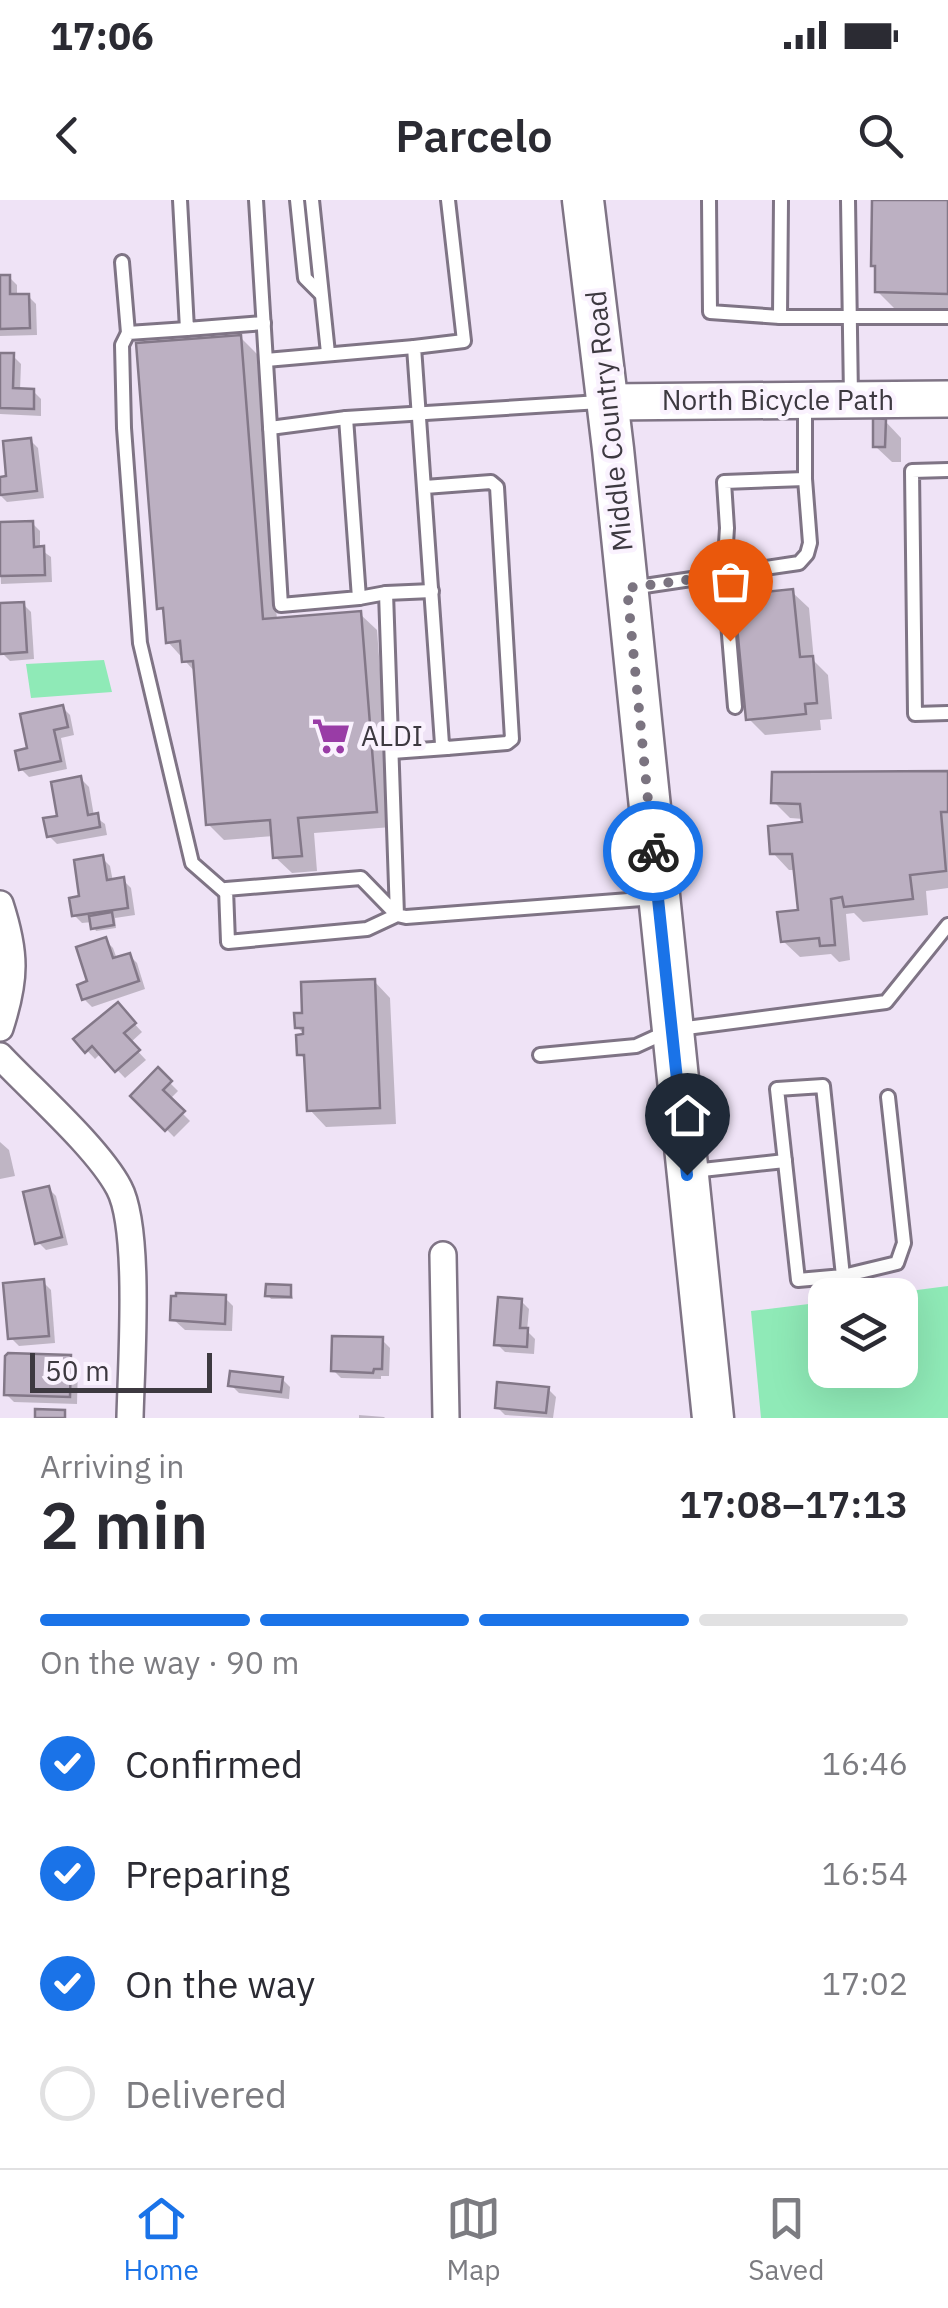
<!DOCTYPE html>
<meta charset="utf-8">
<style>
:root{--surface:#fff;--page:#f2f2f3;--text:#2b2b33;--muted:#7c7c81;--line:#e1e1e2;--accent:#1a73e8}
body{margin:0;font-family:"IBM Plex Sans",sans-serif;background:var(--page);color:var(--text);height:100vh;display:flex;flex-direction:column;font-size:38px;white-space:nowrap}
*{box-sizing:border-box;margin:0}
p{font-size:32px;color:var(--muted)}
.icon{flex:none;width:55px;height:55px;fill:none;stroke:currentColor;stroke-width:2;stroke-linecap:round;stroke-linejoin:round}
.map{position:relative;height:1218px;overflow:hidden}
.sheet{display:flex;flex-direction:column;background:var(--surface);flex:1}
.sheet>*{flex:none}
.tools{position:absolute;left:808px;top:1078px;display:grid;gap:20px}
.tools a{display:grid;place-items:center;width:110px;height:110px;border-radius:20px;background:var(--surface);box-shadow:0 10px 40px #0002;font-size:50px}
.scale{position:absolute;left:30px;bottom:25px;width:182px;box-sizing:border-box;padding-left:10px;border:5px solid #3d3940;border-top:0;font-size:28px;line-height:35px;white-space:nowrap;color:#3d3940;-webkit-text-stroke:8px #faf2fe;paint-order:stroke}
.pin{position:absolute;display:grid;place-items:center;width:85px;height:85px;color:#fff;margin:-102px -42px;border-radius:50% 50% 50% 0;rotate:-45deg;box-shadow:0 0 10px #0007}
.pin .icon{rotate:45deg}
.courier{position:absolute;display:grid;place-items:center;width:100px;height:100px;margin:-50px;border:8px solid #1a73e8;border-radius:50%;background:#fff;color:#222;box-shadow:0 2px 12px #0007}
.overview em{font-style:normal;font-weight:600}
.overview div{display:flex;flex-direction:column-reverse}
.overview{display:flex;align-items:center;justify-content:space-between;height:170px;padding:0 40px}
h1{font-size:65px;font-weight:600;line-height:75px}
.bar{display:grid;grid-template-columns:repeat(4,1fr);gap:15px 10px;align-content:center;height:120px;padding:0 40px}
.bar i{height:12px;border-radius:8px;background:var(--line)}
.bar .current{background:var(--accent)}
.bar p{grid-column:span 4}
ol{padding:0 40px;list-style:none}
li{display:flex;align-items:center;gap:30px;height:110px}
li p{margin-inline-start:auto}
li .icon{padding:10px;border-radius:50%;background:var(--accent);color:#fff;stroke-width:4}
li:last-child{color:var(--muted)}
li i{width:55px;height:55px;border:5px solid var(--line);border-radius:50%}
.status{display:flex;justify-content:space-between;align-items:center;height:70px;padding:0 50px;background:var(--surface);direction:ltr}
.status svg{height:28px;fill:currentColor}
header{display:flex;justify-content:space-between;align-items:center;height:130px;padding:0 40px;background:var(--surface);font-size:45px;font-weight:600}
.menu{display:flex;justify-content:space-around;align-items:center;height:140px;border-top:2px solid var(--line);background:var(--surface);font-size:28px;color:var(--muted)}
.menu a{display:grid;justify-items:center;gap:5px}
.menu .current{color:var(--accent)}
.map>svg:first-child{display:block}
</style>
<div class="status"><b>17:06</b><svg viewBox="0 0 49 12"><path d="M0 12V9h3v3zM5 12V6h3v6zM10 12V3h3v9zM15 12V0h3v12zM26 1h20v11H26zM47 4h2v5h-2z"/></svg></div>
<header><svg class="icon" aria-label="back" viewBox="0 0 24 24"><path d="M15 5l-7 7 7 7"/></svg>Parcelo<svg class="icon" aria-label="search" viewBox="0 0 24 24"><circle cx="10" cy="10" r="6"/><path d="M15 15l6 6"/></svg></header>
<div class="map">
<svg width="948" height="1218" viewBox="0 0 948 1218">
<rect width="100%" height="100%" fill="#efe3f6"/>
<!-- green -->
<g fill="#8feab7">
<path d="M104 460 112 492 31 498 26 464Z"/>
<path d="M948 1086V1218H761L751 1111 825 1102V1170H900V1095H879Z"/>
</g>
<!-- shadow -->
<g fill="#0003">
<path d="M875 0H948V109L894 108 877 91 878 70 873 65Z"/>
<path d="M0 77H9L17 85V96H28L36 104 37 135 0 136Z"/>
<path d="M240 137 257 154 277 420 360 414 377 430 392 627 314 633 317 671 292 673 275 657 274 636 224 640 208 624 196 473 168 442 166 415 160 408Z"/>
<path d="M0 155 13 156 21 164 20 191H33L41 199V216L0 214Z"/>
<path d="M885 221 901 238V262H892L875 246Z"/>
<path d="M30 240 38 248 44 298 7 302 0 295V279L9 278Z"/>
<path d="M32 323 40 331V349L51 357 52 382 1 384 0 361Z"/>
<path d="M792 392 809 408 814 461 828 475 832 519 820 520 821 530 765 535 749 519Z"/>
<path d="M23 404 31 412 34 459 10 461 2 453 0 406Z"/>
<path d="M62 507 70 515 74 535 61 538 67 569 29 577 21 569 30 550Z"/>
<path d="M948 574V688L926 691 928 715 863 722 854 713 846 714 850 760 839 762 831 754 800 757 783 741 800 712 796 670H789L773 653 805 625 804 619 790 618 774 602Z"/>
<path d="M81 579 89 587 94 616 105 624 107 635 57 644 49 636Z"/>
<path d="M102 658 110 666 113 682 123 680 131 688 135 715 115 718 116 728 96 731 92 722 82 723 74 715Z"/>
<path d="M105 740 113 748 117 759 129 755 137 763 145 789 92 807 84 799Z"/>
<path d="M374 781 390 798 396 924 326 927 310 910 307 861 300 854 307 837 297 827Z"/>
<path d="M118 806 142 832 130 843 146 860 125 878 101 853 95 859 76 839Z"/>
<path d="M158 871 178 891 169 900 190 921 174 937 134 896Z"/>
<path d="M0 942 9 950 15 976 0 979Z"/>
<path d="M48 988 56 996 68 1045 46 1050 38 1042Z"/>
<path d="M43 1082 51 1090 55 1143 19 1146 11 1138Z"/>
<path d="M290 1087 293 1099H271L268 1095Z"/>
<path d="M225 1098 233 1106 232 1131 185 1130 173 1119Z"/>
<path d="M521 1101 529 1109 527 1131 535 1139 534 1154 505 1152 497 1144Z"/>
<path d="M382 1140 390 1148 389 1176H381V1179L341 1178 333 1170Z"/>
<path d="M70 1157 78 1165 77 1204 14 1202 6 1194Z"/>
<path d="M282 1179 290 1187 289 1199 239 1193 231 1185Z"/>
<path d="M548 1189 556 1197 553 1218 505 1215 497 1207Z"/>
<path d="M359 1215 384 1217 385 1218H359Z"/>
</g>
<!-- building -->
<g fill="#bcb0c2" stroke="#837888" stroke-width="2.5">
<path d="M872 0H948V94L875 92V66H871Z"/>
<path d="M0 75H10V94H29L30 128 0 129Z"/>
<path d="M241 135 263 419 361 411 377 612 298 618 302 656 273 658 270 620 206 625 193 461 182 462 180 441 166 443 163 408 157 409 136 143Z"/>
<path d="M0 153H14L13 188 34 189V209L0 208Z"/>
<path d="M873 218 886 219 885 247H873Z"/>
<path d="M31 238 37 291 0 295V277L6 276 3 241Z"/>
<path d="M33 321 34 347 44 346 45 375 0 376V322Z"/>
<path d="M793 389 800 457 813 456 817 503 805 504 806 514 746 520 734 395Z"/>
<path d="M24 402 27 452 0 454V403Z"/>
<path d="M63 505 68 527 54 530 61 561 19 570 15 551 27 548 20 514Z"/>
<path d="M948 571V612H941L946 671 910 675 913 699 844 707 842 697 831 699 835 745 820 746 819 738 781 742 777 712 798 710 792 654H770L768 626 802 622 800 604 771 603 772 572Z"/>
<path d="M81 576 88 615 98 613 100 627 47 637 43 618 57 616 51 582Z"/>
<path d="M103 655 107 680 124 677 128 708 72 716 69 698 79 696 74 660Z"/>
<path d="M112 712 114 725 91 729 89 716Z"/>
<path d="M106 737 113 758 130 753 139 781 82 800 77 785 87 781 76 747Z"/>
<path d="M375 779 380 908 307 911 304 855H297L296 835 303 834V828H295L294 813H302L301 782Z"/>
<path d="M118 802 136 823 124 833 140 850 115 872 92 846 85 853 73 839Z"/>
<path d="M158 867 172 881 163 890 185 911 165 931 130 896Z"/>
<path d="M49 986 62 1037 35 1044 23 992Z"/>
<path d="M44 1079 49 1136 8 1139 3 1083Z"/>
<path d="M266 1084 291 1085V1097L265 1096Z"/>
<path d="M176 1093 226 1095 225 1124 170 1120 171 1096H176Z"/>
<path d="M498 1097 522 1099 520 1128H528L527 1147 494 1145Z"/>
<path d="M332 1136 383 1137 382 1169H374L373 1173 331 1171Z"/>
<path d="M8 1153 71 1155 70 1197 4 1195 5 1156Z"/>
<path d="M230 1171 283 1177 281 1192 228 1186Z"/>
<path d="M497 1182 549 1187 546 1213 495 1208Z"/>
<path d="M35 1209 65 1210V1218H35Z"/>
</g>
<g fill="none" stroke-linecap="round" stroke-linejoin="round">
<!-- lane casing -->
<g stroke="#7f7485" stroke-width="18">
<g id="lane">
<path d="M180 0 187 129 264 123"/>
<path d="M256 0 281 405 359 398 346 218"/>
<path d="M297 0 305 78 320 93"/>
<path d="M312 0 328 153"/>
<path d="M709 0 710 112 780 117 781 0"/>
<path d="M848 0 851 197"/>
<path d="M122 62 128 133"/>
<path d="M780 117H948"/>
<path d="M187 129 128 133 122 145 124 228 140 443 192 663 224 691"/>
<path d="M266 160 414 147"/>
<path d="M270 228 346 218 600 202"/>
<path d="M948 270 912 271 915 514 948 513"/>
<path d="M425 287 491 282 497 287 512 539 507 543 447 548 442 544 414 147 464 141 448 0"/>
<path d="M631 388 799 363 807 354 810 343 805 279V202"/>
<path d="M386 393 397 715 367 729 228 742 226 689 361 678 397 715 406 717 655 698"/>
<path d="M359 398 386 393 432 391"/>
<path d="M735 507 724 375 727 328 724 282 805 279"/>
<path d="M392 552 447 548"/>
<path d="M540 855 636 846 671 830 886 802 948 725"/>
<path d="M823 886 843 1076 798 1080 777 889Z"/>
<path d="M693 971 785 961"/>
<path d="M843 1076 897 1063 904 1043 888 897"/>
</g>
</g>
<!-- street casing -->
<g stroke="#7f7485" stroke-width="30">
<g id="street">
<path d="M0 704C16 753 16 779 0 828"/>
<path d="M0 856C33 891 98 948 119 988 141 1029 131 1167 130 1218"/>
<path d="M443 1055 446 1218"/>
</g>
</g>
<!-- secondary casing -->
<g stroke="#7f7485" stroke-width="40">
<path id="secondary" d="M608 202 948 199"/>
</g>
<!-- primary casing -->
<g stroke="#7f7485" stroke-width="45">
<path id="primary" d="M583 0 613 249 713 1218"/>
</g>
<!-- lane -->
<use href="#lane" stroke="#fff" stroke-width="12"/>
<!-- street -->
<use href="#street" stroke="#fff" stroke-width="25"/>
<!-- secondary -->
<use href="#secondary" stroke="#fff" stroke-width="35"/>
<!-- primary -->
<use href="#primary" stroke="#fff" stroke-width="40"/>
</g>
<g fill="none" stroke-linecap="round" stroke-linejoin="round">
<!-- done -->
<path stroke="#7b7480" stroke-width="10" stroke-dasharray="0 18" d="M653 651 627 388 724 375 730 441"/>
<!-- route -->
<path stroke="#1a73e8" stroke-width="12" d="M653 651 687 975"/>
</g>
<!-- icons -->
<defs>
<g id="supermarket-bare" transform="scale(3)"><path d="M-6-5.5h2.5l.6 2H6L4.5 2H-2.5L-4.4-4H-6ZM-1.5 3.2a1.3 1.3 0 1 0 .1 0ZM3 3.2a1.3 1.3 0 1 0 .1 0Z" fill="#993ca6" stroke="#faf2fe" stroke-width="2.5" paint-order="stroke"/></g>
</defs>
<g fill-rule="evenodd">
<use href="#supermarket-bare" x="331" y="536"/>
</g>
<g text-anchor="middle" stroke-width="9" stroke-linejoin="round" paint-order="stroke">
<!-- street labels -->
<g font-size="28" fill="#3d3940" stroke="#faf2fe">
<text x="778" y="210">North Bicycle Path</text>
<text transform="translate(609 221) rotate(-96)" y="10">Middle Country Road</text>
</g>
<!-- poi labels -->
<g font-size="28" fill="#3d3940" stroke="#faf2fe" text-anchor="start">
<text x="361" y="546">ALDI</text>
</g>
</g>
</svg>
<div class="tools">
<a><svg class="icon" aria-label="layers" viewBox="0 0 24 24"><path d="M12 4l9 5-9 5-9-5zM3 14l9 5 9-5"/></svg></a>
</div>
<div class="scale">50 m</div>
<div class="pin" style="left:730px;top:441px;background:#ea580c"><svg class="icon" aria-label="bag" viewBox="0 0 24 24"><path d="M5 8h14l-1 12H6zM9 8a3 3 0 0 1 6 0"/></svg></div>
<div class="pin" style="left:687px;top:975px;background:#1f2937"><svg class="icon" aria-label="home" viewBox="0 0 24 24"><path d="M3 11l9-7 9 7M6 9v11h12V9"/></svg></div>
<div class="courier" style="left:653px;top:651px"><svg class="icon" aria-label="bike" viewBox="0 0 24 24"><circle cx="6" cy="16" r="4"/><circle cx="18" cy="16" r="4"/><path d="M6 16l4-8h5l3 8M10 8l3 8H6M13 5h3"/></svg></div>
</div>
<section class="sheet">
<div class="overview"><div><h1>2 min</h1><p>Arriving in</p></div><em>17:08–17:13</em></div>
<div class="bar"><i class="current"></i><i class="current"></i><i class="current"></i><i></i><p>On the way · 90 m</p></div>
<ol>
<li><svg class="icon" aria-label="check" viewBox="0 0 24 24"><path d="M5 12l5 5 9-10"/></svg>Confirmed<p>16:46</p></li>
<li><svg class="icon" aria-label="check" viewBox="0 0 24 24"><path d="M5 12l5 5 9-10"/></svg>Preparing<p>16:54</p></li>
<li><svg class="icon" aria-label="check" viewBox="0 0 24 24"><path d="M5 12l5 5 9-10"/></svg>On the way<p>17:02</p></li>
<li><i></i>Delivered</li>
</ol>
</section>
<nav class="menu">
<a class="current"><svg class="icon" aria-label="home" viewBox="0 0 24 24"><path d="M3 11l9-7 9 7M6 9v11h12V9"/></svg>Home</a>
<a><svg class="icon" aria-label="map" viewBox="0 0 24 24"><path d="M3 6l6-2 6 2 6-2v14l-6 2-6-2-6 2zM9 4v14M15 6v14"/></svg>Map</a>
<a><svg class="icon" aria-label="saved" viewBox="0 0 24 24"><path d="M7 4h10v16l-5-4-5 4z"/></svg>Saved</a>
</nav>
